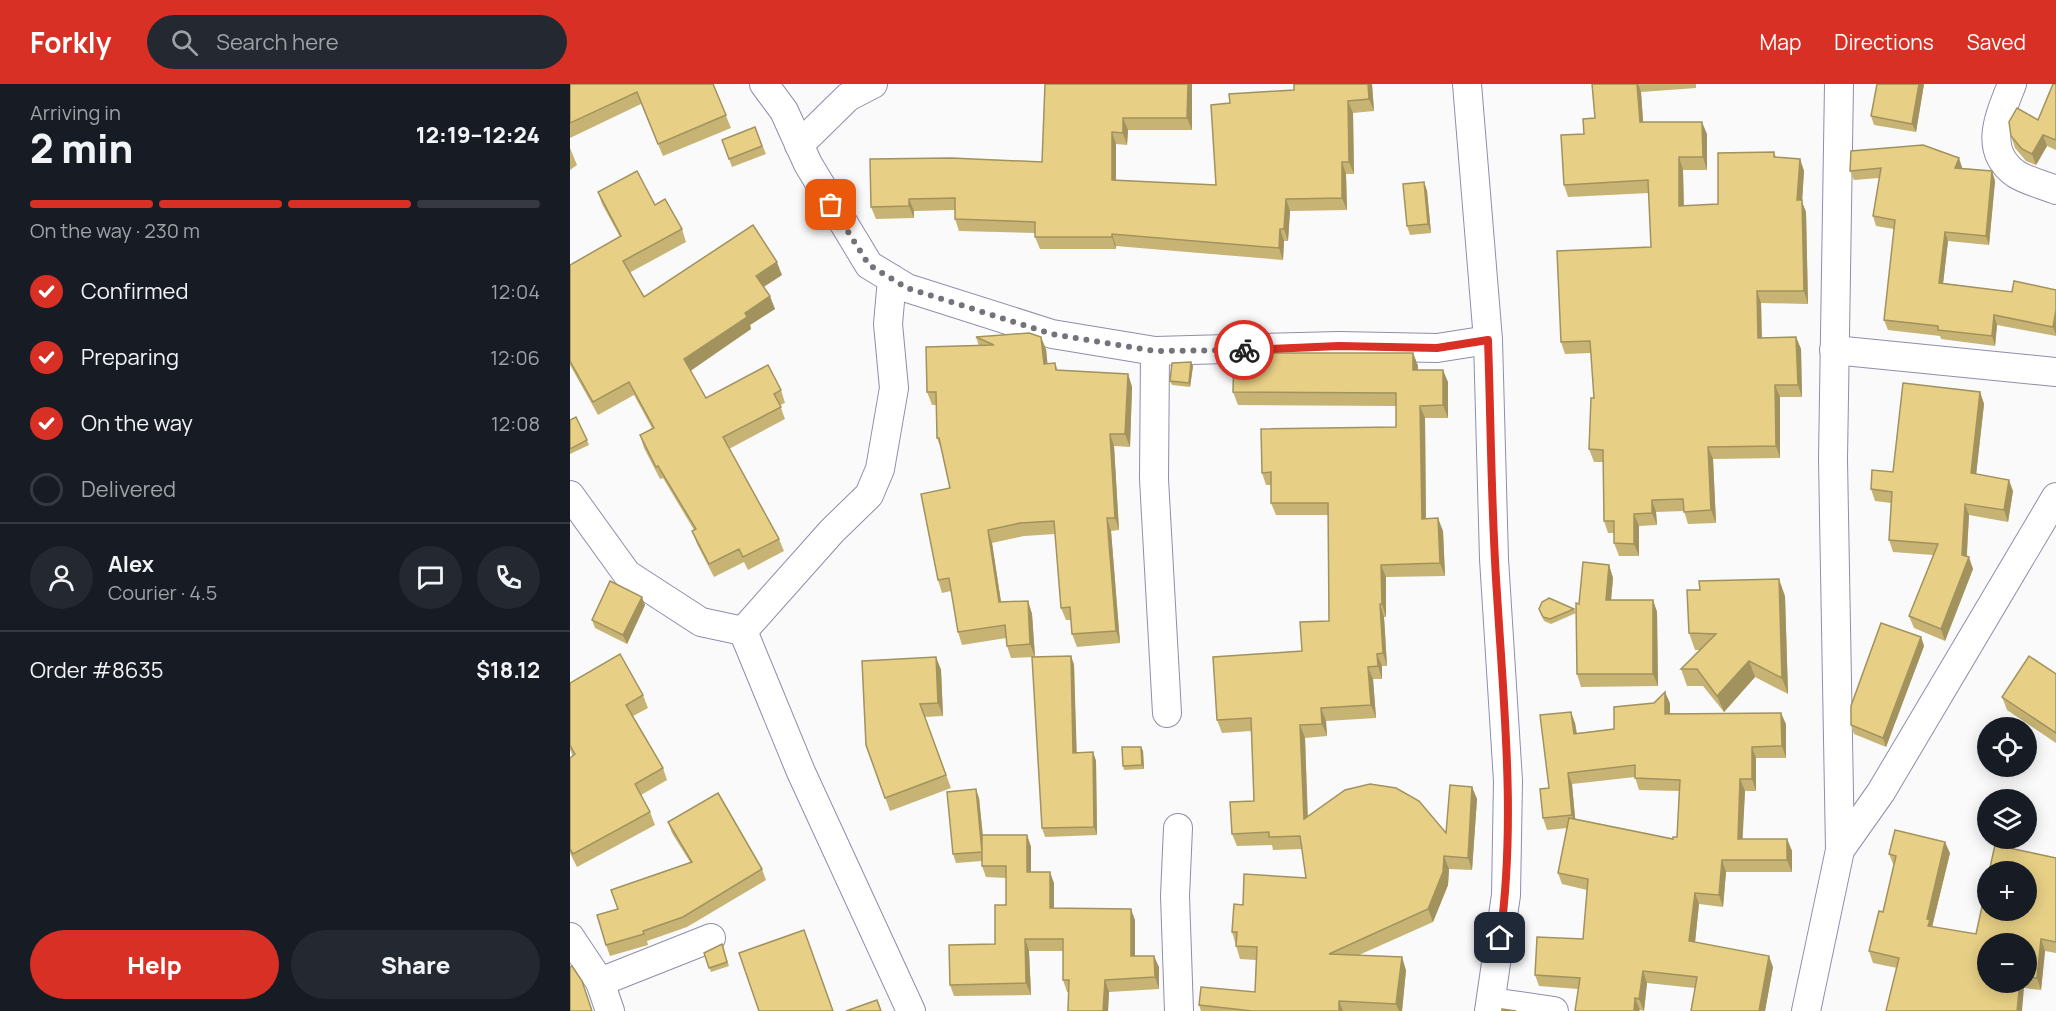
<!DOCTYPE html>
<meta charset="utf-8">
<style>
:root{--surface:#171b24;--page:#242831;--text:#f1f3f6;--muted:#9ea1a6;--line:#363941;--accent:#d93025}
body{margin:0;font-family:Manrope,sans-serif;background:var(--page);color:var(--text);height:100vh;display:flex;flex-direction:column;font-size:22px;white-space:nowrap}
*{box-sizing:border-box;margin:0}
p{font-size:20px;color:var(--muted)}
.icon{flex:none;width:33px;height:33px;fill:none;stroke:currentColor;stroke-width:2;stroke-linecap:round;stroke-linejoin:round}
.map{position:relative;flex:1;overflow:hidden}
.drawer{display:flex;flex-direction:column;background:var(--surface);width:570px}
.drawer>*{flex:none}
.fabs{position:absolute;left:1407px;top:633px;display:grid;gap:12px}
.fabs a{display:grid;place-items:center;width:60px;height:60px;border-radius:50%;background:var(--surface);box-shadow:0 3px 15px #0003;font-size:30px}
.pin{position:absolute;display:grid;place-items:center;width:51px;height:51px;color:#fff;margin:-26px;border-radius:12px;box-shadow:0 3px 9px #0006}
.courier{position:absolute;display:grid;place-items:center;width:60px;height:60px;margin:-30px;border:4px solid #d93025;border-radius:50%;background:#fff;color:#222;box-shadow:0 2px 8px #0007}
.overview em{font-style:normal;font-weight:800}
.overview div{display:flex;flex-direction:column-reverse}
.overview{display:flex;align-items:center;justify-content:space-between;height:102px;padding:0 30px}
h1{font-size:39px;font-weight:800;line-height:45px}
.bar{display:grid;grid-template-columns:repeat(4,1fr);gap:9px 6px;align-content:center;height:72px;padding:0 30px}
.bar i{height:8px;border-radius:4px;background:var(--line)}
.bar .on{background:var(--accent)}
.bar p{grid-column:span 4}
.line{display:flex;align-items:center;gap:15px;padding:0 30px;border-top:2px solid var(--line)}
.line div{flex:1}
.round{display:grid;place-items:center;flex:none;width:63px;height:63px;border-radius:32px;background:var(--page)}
ol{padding:0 30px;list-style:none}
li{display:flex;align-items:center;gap:18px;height:66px}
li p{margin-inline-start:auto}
li .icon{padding:6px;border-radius:50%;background:var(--accent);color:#fff;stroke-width:4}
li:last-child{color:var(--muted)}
li i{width:33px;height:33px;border:3px solid var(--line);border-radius:50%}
.button{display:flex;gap:12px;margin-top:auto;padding:12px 30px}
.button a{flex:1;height:69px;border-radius:36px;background:var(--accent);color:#fff;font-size:24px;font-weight:800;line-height:69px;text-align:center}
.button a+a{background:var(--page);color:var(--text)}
header{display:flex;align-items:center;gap:36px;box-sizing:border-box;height:84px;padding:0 30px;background:var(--accent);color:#fff}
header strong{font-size:28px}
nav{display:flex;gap:33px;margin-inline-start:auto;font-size:21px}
.search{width:420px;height:54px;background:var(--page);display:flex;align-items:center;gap:15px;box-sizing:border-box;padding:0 21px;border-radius:33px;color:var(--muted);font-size:22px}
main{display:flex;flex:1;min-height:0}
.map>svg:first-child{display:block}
</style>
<header>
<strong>Forkly</strong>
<div class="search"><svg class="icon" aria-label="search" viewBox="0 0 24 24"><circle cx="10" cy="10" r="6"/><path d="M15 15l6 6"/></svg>Search here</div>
<nav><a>Map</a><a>Directions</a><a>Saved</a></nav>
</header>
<main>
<section class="drawer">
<div class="overview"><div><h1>2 min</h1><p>Arriving in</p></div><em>12:19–12:24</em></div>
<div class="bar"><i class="on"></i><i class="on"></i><i class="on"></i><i></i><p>On the way · 230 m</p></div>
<ol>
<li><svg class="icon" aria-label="check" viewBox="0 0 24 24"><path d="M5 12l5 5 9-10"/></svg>Confirmed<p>12:04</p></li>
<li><svg class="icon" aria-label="check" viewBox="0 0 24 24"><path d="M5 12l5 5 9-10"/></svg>Preparing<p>12:06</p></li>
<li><svg class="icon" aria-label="check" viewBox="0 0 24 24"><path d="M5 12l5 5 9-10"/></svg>On the way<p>12:08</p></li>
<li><i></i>Delivered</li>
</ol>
<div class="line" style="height:108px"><a class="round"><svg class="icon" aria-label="person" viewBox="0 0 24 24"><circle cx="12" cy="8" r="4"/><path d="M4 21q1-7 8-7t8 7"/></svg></a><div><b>Alex</b><p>Courier · 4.5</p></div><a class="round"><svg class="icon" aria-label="chat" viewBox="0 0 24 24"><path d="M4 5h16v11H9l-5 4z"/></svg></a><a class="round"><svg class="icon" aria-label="phone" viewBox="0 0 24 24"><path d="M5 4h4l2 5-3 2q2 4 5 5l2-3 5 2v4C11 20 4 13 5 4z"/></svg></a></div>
<div class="line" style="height:78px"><div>Order #8635</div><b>$18.12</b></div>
<div class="button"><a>Help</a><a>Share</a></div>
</section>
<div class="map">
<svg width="1486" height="927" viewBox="0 0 1486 927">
<rect width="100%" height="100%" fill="#fafafa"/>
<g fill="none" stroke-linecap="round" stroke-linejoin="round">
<!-- minor casing -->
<g stroke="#8e8ead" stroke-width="30">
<g id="minor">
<path d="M194 0 214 27 238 80 299 181 337 204 482 250 585 267 769 262 867 264 918 256"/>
<path d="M897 0 918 256 924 475 938 697 936 811 919 927"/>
<path d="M1442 0C1430 31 1412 66 1446 90 1457 97 1474 101 1486 106"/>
<path d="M229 61 278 13 303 0"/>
<path d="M1264 266 1486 288"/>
<path d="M585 267 584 395 597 629"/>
<path d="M0 411 57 490 131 538 173 547"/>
<path d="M173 547 231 688 341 927"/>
<path d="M173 547 262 447 299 411 310 385 324 304 318 240 322 195"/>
<path d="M608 744 605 812 609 927"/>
<path d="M1270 766 1311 708 1486 413"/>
<path d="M0 853 30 898 40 927"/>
<path d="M30 898 141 854"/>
<path d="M921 918 984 927"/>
<path d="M1236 927 1270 766 1263 375 1269 0"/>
</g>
</g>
<!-- minor -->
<use href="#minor" stroke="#fff" stroke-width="28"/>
</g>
<!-- wall -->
<g fill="#c7b373" fill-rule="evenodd">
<path d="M0 0H143L161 44 93 72 71 20 0 54Z"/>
<path d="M475 0H622V46H558L557 61 546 60V96L646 101 660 19 724 6V0H802L804 27 783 29 784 90H776L777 126 720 127 718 157H714L713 176 546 162V165H470L465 153V149L389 147 385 135V126L344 127V134L306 135 301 123 472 78Z"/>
<path d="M1022 0H1126V4L1071 8 1073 38 1137 50V86H1113L1114 122 1148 120 1204 68 1206 73 1230 75 1234 87 1232 118 1236 128 1238 220 1191 219 1192 254 1226 253 1231 265 1232 313H1210V374L1143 375 1146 439 1118 440 1114 427 1086 428 1087 441 1069 442V472H1049L1044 459V449H1038L1034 437 1033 378H1024L1019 365 1024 314 1021 269 995 270 991 258 1081 163 1079 109 998 113 994 101 1014 50 1025 34Z"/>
<path d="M1354 0 1346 48 1304 41 1301 32Z"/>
<path d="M1486 0V66L1477 62 1466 81 1456 77 1445 64 1441 52 1468 36Z"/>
<path d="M185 43 196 70 162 83 152 56Z"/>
<path d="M0 64 7 81 0 86Z"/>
<path d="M1281 67 1392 83V84L1422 87 1425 97 1419 161 1378 157 1373 199 1442 208 1486 206V252L1427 241 1425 262 1371 255 1370 252 1318 246 1314 236 1324 145 1306 142 1303 132 1309 94 1284 96 1280 87Z"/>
<path d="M854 98 857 107 861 149 840 151 837 142Z"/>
<path d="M28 108 85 121 112 145 116 158 59 189 74 213 212 191 194 203 205 225 180 241 181 245 120 286 136 314 211 306 215 319 210 321 215 335 159 365 209 455 214 467 178 486 174 478 144 493 127 460 122 447 124 446 93 394 90 395 74 364 70 351 82 344 64 311 28 331 0 281V181L50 153 32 120Z"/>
<path d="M406 253 476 265 477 280 485 279 488 287 558 290 562 303 560 363 544 362 549 446 541 447 550 559 507 563 502 550 501 536H496L491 524 485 450 454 452 422 459 431 518 458 517 462 530 465 573 441 574 437 562 436 554 392 561 388 548 381 507 372 509 368 496 380 404 372 367 367 354 366 321H362L357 308 409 262Z"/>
<path d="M843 269 848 282V286L878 298V334H855L856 434 873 447 875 492 816 493V533H814L817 582H812V595H803L806 634 756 637 757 652 735 654 738 732 876 749 902 703 907 715 902 786 879 785 878 801 863 838 789 871 836 886 832 927H631L629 921 685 908 686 876 670 875 662 848 673 821 736 794 732 765 703 766 702 761 667 762 662 750 684 717 681 647 652 649 647 636 732 567 759 537V534L758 431H706L701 419V401H696L692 389 826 343V322L668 321 663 308Z"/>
<path d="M621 278 623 282 620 303 602 301 600 297Z"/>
<path d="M1410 308 1414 320 1406 390 1443 407 1438 438 1399 431 1397 472 1403 485 1375 557 1344 544 1339 532 1363 471 1323 468 1319 456 1321 419 1305 417 1301 405 1323 388Z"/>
<path d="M0 336 17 356 19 361 0 370Z"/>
<path d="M1039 481 1043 494 1041 516H1083L1087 528 1088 602 1011 603 1007 590 1009 520Z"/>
<path d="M1215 512 1218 610 1185 593 1154 628 1133 602H1117L1111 585 1130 566H1125L1119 549Z"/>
<path d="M75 521 57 560 25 544 22 536Z"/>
<path d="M969 525H1004L1006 529 981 540 974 537Z"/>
<path d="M1351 553 1354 562 1316 663 1284 650 1281 641Z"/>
<path d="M501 572 504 581 506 669 523 668 526 677 527 751 475 753 472 744Z"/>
<path d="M366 573 371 586 373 632 355 633 381 704 320 727 296 661Z"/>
<path d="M1486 590V659L1437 626 1432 613Z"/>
<path d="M0 599 73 611 78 624 63 632 93 684 97 696 71 711 80 728 85 741 7 783 0 769V674L3 672 0 666Z"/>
<path d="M1100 619V629L1216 640V674H1186V707H1175L1172 755H1217L1222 767V788H1156L1153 823 1129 820 1125 858 1203 883 1195 927H1121L1125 904 1077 899 1074 927 1070 926 1008 905 969 902 965 891 1013 855 1017 806 992 800 988 789 997 744 977 746 973 734 979 704 1005 639 1007 649 1044 645ZM1065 693 1069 706 1109 707 1107 753 1103 755 1005 736 1002 700Z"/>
<path d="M571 663 573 667 574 685 554 686 553 682Z"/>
<path d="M409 714 413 751H457L461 763V788L484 799V824L565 836V872L589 883V905L539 908 538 927H498L499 908H497L493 896V867H459L461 911 384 912 380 901 425 860 436 821V794L416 793 412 782V777L386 779 383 770Z"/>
<path d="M98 738 192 785 196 796 117 843 77 857 78 861 40 872 36 861 48 825 120 778 102 749Z"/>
<path d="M1380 769 1362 843 1406 850 1486 774V869L1475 867 1471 906 1454 904 1327 884 1303 879 1299 867 1313 828 1324 782 1319 770ZM1456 860V898H1418Z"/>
<path d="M152 860 159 882 141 888 134 869Z"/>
</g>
<!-- shaded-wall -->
<g fill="#a2925e">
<path d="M618 0H622V46L617 34Z"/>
<path d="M798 0H802L804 27 799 15Z"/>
<path d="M1067 0H1068L1071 8 1074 50 1070 38Z"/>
<path d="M1349 0H1354L1346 48 1342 40Z"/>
<path d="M778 17 783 29 784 90 779 78Z"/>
<path d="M553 34 558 46 557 61 553 49Z"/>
<path d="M1132 38 1137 50V86L1133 73Z"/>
<path d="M542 48 546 60V108L542 96Z"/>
<path d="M1473 51 1477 62 1466 81 1462 70Z"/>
<path d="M1109 73 1113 86 1114 134 1109 122Z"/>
<path d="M1389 74 1392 83 1389 93 1385 84Z"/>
<path d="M1230 75 1234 87 1232 118 1236 128 1238 220 1234 207 1227 116Z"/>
<path d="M772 78 776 90 777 126 772 114Z"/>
<path d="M1422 87 1425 97 1419 161 1416 152Z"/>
<path d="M854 98 857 107 861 149 858 140Z"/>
<path d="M339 115 344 127V134L339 122Z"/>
<path d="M716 115 720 127 718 157 714 145Z"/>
<path d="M710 145 714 157 713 176 709 164Z"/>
<path d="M1375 148 1378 157 1372 209 1369 199Z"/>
<path d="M542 150 546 162V165L542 153Z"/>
<path d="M207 178 212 191 191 204 186 192Z"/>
<path d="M1187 207 1191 219 1192 266 1188 254Z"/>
<path d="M200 212 205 225 180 241 181 245 119 288 114 275 175 229Z"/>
<path d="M1486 226V251L1483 243Z"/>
<path d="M1424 231 1427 241 1425 262 1422 252Z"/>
<path d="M471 253 476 265 479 293 474 280Z"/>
<path d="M1226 253 1231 265 1232 313 1228 301Z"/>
<path d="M843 269 848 282V299L843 286Z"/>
<path d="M621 278 623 282 620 303 619 299Z"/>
<path d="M873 286 878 298V334L873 321Z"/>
<path d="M558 290 562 303 560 363 555 350Z"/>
<path d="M1205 301 1210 313V374L1206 362Z"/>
<path d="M1410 308 1414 320 1405 401 1401 389Z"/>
<path d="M850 322 855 334 856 447 852 435Z"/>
<path d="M540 350 544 362 549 446 545 434Z"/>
<path d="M1138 363 1143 375 1146 439 1141 426Z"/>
<path d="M1439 396 1443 407 1438 438 1434 426Z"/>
<path d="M1082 416 1086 428 1087 441 1082 429Z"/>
<path d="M1395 420 1399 431 1396 480 1399 473 1403 485 1375 557 1371 545 1392 471Z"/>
<path d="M1064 430 1069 442V472L1064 460Z"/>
<path d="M537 434 541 447 550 559 546 547Z"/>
<path d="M868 434 873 447 875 492 870 479Z"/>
<path d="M418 446 422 459 433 531 429 518Z"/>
<path d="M811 481 816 493V533L812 520Z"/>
<path d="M1039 481 1043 494 1040 528 1036 516Z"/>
<path d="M1209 495 1215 512 1218 610 1212 594Z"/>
<path d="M72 513 75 521 57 560 53 551Z"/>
<path d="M1083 516 1087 528 1088 602 1083 590Z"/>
<path d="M458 517 462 530 465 573 460 560Z"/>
<path d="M810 520 814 533 817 582 813 569Z"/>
<path d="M1351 553 1354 562 1316 663 1313 654Z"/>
<path d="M807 570 812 582V595L808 582Z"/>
<path d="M501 572 504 581 507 677 503 669Z"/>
<path d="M366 573 371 586 373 632 368 619Z"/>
<path d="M1179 577 1185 593 1154 628 1147 612Z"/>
<path d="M798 583 803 595 806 634 801 621Z"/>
<path d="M1095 608 1100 619V641L1095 630Z"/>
<path d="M751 624 756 637 757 652 752 640Z"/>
<path d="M1001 628 1005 639 1008 661 1004 650Z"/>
<path d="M1211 629 1216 640V674L1212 662Z"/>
<path d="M730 641 735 654 738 748 734 735Z"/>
<path d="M571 663 573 667 574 685 572 681Z"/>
<path d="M1182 663 1186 674V707L1182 695Z"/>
<path d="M523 668 526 677 527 751 524 743Z"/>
<path d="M998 689 1002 700 1006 743 1002 731Z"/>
<path d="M1170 695 1175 707 1172 767 1168 755Z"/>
<path d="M902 703 907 715 902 786 898 774Z"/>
<path d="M406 705 409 714 415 777 412 768Z"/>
<path d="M457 751 461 763V799L457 788Z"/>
<path d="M1217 755 1222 767V788L1217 776Z"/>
<path d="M1375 758 1380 769 1362 843 1358 842 1357 835Z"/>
<path d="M874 772 879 785 878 801 863 838 858 825Z"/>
<path d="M1152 776 1156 788 1153 823 1149 811Z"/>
<path d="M480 788 484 799V835L480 824Z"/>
<path d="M1125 809 1129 820 1124 868 1119 857Z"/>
<path d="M561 825 565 836V884L561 872Z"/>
<path d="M455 855 459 867 461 911 456 899Z"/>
<path d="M1471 855 1475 867 1471 906 1467 894Z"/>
<path d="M584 872 589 883V905L585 893Z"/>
<path d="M1199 872 1203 883 1195 927H1189Z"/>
<path d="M832 873 836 886 832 927H829L826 920Z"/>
<path d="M1073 887 1077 899 1074 927 1069 915Z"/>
<path d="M535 896 539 908 538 927H533Z"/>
<path d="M1450 898H1452L1454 904 1452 927H1447Z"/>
<path d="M1065 914 1070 926 1069 927H1064Z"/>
<path d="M769 917 773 927H769Z"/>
</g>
<!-- building -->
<g fill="#e7d086" stroke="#a2925e" stroke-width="1.5">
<path d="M0 0H143L156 31 88 60 67 8 0 39Z"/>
<path d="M475 0H618L617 34H553V49L542 48V96L646 101 641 21 660 19 659 10 724 6V0H798L799 15 778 17 779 78H772V114L716 115 714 145H710L709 164 542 150V153H465V138L385 135V114L339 115V122L301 123 300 75 381 74 472 78Z"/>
<path d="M1022 0H1067L1070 38H1132L1133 73H1109V122L1148 120V69L1204 68V73L1230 75 1227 116H1232L1234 207H1187L1188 254 1226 253 1228 301H1205L1206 362 1138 363 1141 426 1114 428 1113 415 1082 416V429L1064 430V460L1044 459V437H1034L1033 366 1019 365 1021 314H1024L1020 257 991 258 987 167 1081 163 1078 96 994 101 991 51 1014 50 1013 35 1025 34Z"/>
<path d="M1307 0H1349L1342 40 1301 32Z"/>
<path d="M1483 0H1486V56L1473 51 1462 70 1452 65 1441 52 1439 38 1447 24 1468 36Z"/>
<path d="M185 43 192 62 159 75 152 56Z"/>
<path d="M1353 61 1389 74 1385 84 1422 87 1416 152 1375 148 1369 199 1442 208 1444 197 1486 206V226L1483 243 1424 231 1422 252 1368 246V242L1314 236 1325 136 1303 132 1311 84 1280 87 1281 67Z"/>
<path d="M67 87 85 121 95 115 112 145 53 177 74 213 183 141 207 178 186 192 200 212 175 229 177 233 114 275 136 314 198 281 211 306 204 310 211 323 153 353 209 455 173 473 169 465 139 480 122 447 126 445 88 382 86 383 70 351 84 344 59 298 23 318 0 277V181L51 152 28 108Z"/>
<path d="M854 98 858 140 837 142 833 100Z"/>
<path d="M459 249 471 253 474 280 485 279 486 286 558 290 555 350H540L545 434H537L546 547 502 550 500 523 491 524 484 437 450 439 418 446 429 518 458 517 460 560 437 562 435 541 388 548 379 494 368 496 351 410 380 404 369 354H367L366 308H357L356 263 424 261 406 253Z"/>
<path d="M664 269H843V286H873V321L850 322 852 435 868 434 870 479 811 481 812 520H810L813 569 807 570 808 582 798 583 801 621 751 624 752 640 730 641 734 735 775 706 800 700 826 704 849 717 876 749 880 701 902 703 898 774 874 772 873 788 858 825 759 870 832 873 826 920 769 917V927H682L629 921 631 903 685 908 687 863 666 862 667 848H662L664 820 673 821 674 790 736 794 730 752 699 753V748L662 750 660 718 684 717 681 634 647 636 643 573 732 567 730 538 759 537V534L758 419H701V388L692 389 691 345 826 343V309L663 308Z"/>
<path d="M621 278 619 299 600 297 602 279Z"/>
<path d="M1333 299 1410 308 1401 389 1439 396 1434 426 1395 420 1392 471 1399 473 1371 545 1339 532 1368 460 1319 456 1322 408 1301 405 1302 386 1323 388Z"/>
<path d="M6 333 17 356 0 365V336Z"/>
<path d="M1013 478 1039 481 1036 516H1083V590H1007L1006 519 1009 520Z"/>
<path d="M1209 495 1212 594 1179 577 1147 612 1127 585H1111L1146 550 1119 549 1117 506H1130L1129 497Z"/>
<path d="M40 497 72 513 53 551 22 536Z"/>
<path d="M979 514 1004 525 980 535 973 533 969 525 972 518Z"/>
<path d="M1311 539 1351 553 1313 654 1281 641V622Z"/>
<path d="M50 570 73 611 56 621 93 684 65 700 80 728 3 770 0 765V674L5 670 0 661V599Z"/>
<path d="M501 572 503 669 523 668 524 743 472 744 462 573Z"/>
<path d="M1459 572 1486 590V649L1432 613Z"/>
<path d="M366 573 368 619 350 620 376 691 315 714 296 661 292 577Z"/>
<path d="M1095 608V630L1211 629 1212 662 1182 663V695H1170L1168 755H1217V776H1152L1149 811 1125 809 1119 857 1199 872 1189 927H1121L1127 893 1073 887 1069 915 1065 914 1064 927H1005L1010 894 965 891 967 853 1013 855 1018 795 988 789 999 734 1103 755V753H1107L1110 696 1065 694V681L998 689 1002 731 973 734 970 705 979 704 970 631 1001 628 1004 650 1044 645V623L1084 619Z"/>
<path d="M552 663H571L572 681 553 682Z"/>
<path d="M406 705 412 768 383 770 377 708Z"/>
<path d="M148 709 192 785 113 833 73 847 74 850 36 861 27 831 48 825 41 806 122 778 98 738Z"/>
<path d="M1325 746 1375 758 1357 835 1360 836 1358 842 1406 850 1418 795V826H1456V788H1419L1425 761 1486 774V858L1471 855 1467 894 1456 893V860H1418V898H1450L1447 927H1316L1329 874 1299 867 1309 827 1313 828 1326 772 1319 770Z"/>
<path d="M412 751H457V788H480V824L561 825V872H584L585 893 535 896 533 927H498L499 896H493V855H455L456 899 380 901 379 861 425 860V821H436V782H412Z"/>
<path d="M234 846 263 927H189L169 869Z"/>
<path d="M152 860 157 878 139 884 134 869Z"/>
<path d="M2 882 12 897 22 927H0V883Z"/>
<path d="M307 916 311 927H276Z"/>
<path d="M932 925 946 927H932Z"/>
</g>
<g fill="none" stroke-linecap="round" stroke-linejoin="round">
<!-- done -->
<path stroke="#73737b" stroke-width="6" stroke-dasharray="0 10.8" d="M261 121 299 181 337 204 482 250 585 267 674 266"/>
<!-- route -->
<path stroke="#d93025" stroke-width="8" d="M674 266 769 262 867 264 918 256C921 340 921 425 927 510 934 624 946 740 930 854"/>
</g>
</svg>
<div class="fabs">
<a><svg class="icon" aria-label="locate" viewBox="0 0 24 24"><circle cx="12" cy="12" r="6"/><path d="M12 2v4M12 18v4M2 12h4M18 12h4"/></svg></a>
<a><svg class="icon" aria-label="layers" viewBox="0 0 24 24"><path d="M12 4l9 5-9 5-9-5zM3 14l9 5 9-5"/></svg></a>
<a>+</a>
<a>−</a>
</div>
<div class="pin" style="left:261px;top:121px;background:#ea580c"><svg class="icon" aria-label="bag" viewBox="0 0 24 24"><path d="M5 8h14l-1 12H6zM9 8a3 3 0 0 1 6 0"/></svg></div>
<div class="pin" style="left:930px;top:854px;background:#1f2937"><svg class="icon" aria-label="home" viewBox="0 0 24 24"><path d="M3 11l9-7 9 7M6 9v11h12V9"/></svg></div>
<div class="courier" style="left:674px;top:266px"><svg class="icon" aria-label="bike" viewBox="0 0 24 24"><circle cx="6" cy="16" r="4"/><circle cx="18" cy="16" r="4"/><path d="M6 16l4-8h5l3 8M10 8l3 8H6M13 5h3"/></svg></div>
</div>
</main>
